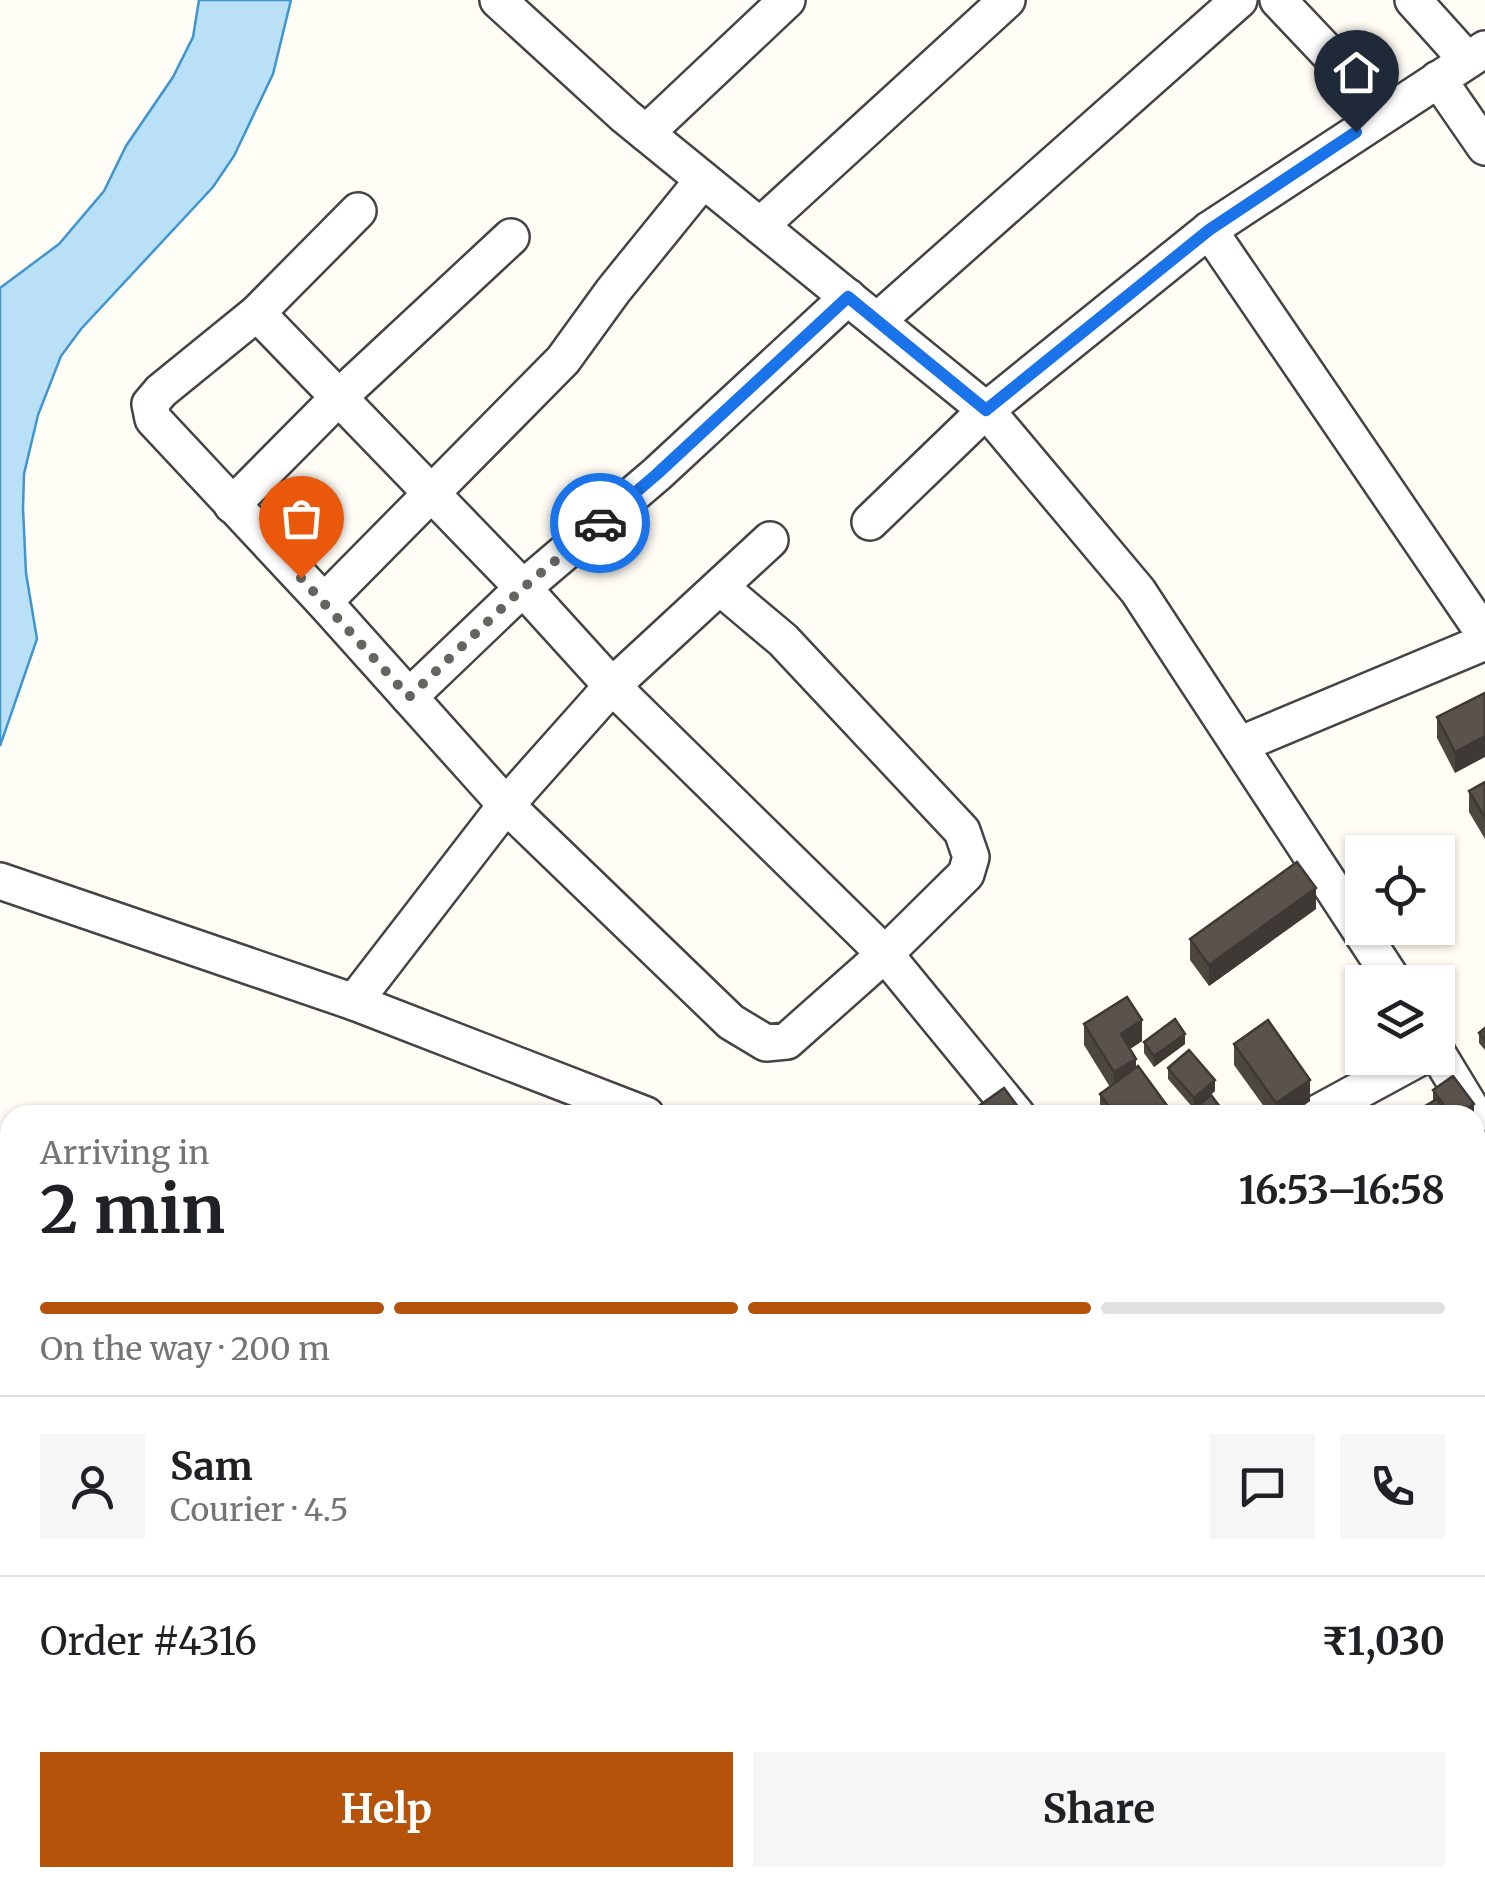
<!DOCTYPE html>
<meta charset="utf-8">
<style>
:root{--surface:#fff;--page:#f6f6f6;--text:#202124;--muted:#757577;--line:#e0e0e0;--accent:#b45309}
body{margin:0;font-family:Merriweather,serif;background:var(--page);color:var(--text);height:100vh;display:flex;flex-direction:column;font-size:38px;white-space:nowrap}
*{box-sizing:border-box;margin:0}
p{font-size:32px;color:var(--muted)}
.icon{flex:none;width:55px;height:55px;fill:none;stroke:currentColor;stroke-width:2;stroke-linecap:round;stroke-linejoin:round}
.map{position:relative;flex:1;overflow:hidden}
.side{position:absolute;left:0px;top:1105px;width:1485px;height:782px;display:flex;flex-direction:column;background:var(--surface);border-radius:30px 30px 0 0;box-shadow:0 2px 8px #0004}
.side>*{flex:none}
.tools{position:absolute;left:1345px;top:835px;display:grid;gap:20px}
.tools a{display:grid;place-items:center;width:110px;height:110px;border-radius:0px;background:var(--surface);box-shadow:0 2px 8px #0004;font-size:50px}
.pin{position:absolute;display:grid;place-items:center;width:85px;height:85px;color:#fff;margin:-102px -42px;border-radius:50% 50% 50% 0;rotate:-45deg;box-shadow:0 0 10px #0007}
.pin .icon{rotate:45deg}
.courier{position:absolute;display:grid;place-items:center;width:100px;height:100px;margin:-50px;border:8px solid #1a73e8;border-radius:50%;background:#fff;color:#222;box-shadow:0 2px 12px #0007}
.summary em{font-style:normal;font-weight:700}
.summary div{display:flex;flex-direction:column-reverse}
.summary{display:flex;align-items:center;justify-content:space-between;height:170px;padding:0 40px}
h1{font-size:65px;font-weight:700;line-height:75px}
.bar{display:grid;grid-template-columns:repeat(4,1fr);gap:15px 10px;align-content:center;height:120px;padding:0 40px}
.bar i{height:12px;border-radius:8px;background:var(--line)}
.bar .selected{background:var(--accent)}
.bar p{grid-column:span 4}
.line{display:flex;align-items:center;gap:25px;padding:0 40px;border-top:2px solid var(--line)}
.line div{flex:1}
.round{display:grid;place-items:center;flex:none;width:105px;height:105px;border-radius:0px;background:var(--page)}
.action{display:flex;gap:20px;margin-top:auto;padding:20px 40px}
.action a{flex:1;height:115px;border-radius:0px;background:var(--accent);color:#fff;font-size:40px;font-weight:700;line-height:115px;text-align:center}
.action a+a{background:var(--page);color:var(--text)}
.map>svg:first-child{display:block}
</style>
<div class="map">
<svg width="1485" height="1887" viewBox="0 0 1485 1887">
<rect width="100%" height="100%" fill="#fffdf5"/>
<!-- water -->
<path fill="#b9e0f7" stroke="#3f96cf" stroke-width="2.5" d="M199 0H291L273 74 234 156 213 187 81 329 61 356 38 415 24 474 23 508 26 573 37 639 0 746V288L59 244 104 191 126 146 173 77 193 37Z"/>
<g fill="none" stroke-linecap="round" stroke-linejoin="round">
<!-- minor casing -->
<g stroke="#444" stroke-width="40">
<g id="minor">
<path d="M498 0 625 116 986 410 1138 591 1394 982"/>
<path d="M1278 0 1385 113"/>
<path d="M1413 0 1467 60"/>
<path d="M1438 79 1485 147"/>
<path d="M646 133 787 0"/>
<path d="M358 211 257 313 161 391 150 404 153 419 324 602 506 805 731 1022 766 1043 787 1041 885 954 966 874 971 857 962 831 783 640 720 587"/>
<path d="M760 226 1007 0"/>
<path d="M1209 230 1485 635"/>
<path d="M257 313 523 588 612 686 885 954 1017 1115"/>
<path d="M877 321 1239 0"/>
<path d="M232 505 338 398 511 237"/>
<path d="M870 522 986 410 1209 230 1485 49"/>
<path d="M324 602 563 360 613 291 703 180"/>
<path d="M409 697 523 588 657 474 848 297"/>
<path d="M1239 745 1485 642"/>
<path d="M0 881 354 1002 646 1115"/>
<path d="M354 1002 506 805 612 686 770 540"/>
<path d="M1438 1054 1475 1115"/>
<path d="M1314 1115 1419 1058"/>
<path d="M1475 1211 1485 1207"/>
<path d="M1475 1415 1485 1410"/>
<path d="M1475 1804 1485 1813"/>
<path d="M724 1878 734 1887"/>
<path d="M875 1878 883 1887"/>
<path d="M1045 1878 1055 1887"/>
<path d="M1204 1878 1214 1887"/>
<path d="M1389 1878 1399 1887"/>
</g>
</g>
<!-- minor -->
<use href="#minor" stroke="#fff" stroke-width="35"/>
</g>
<!-- wall -->
<g fill="#4d4742">
<path d="M1485 693 1455 773 1437 738V717Z"/>
<path d="M1485 782V839L1469 812V791Z"/>
<path d="M1316 909 1209 986 1190 960V939Z"/>
<path d="M1084 1024 1142 1041 1130 1049 1136 1067 1171 1115H1100V1094L1110 1087 1084 1045Z"/>
<path d="M1485 1028V1050L1479 1043V1033Z"/>
<path d="M1144 1042 1185 1044 1154 1067 1144 1053Z"/>
<path d="M1234 1044 1310 1101 1290 1115H1270L1234 1065Z"/>
<path d="M1168 1068 1215 1091 1194 1109 1168 1079Z"/>
<path d="M1433 1090 1474 1115H1410L1433 1102Z"/>
<path d="M1485 1213V1271L1475 1250V1219Z"/>
<path d="M1475 1253 1485 1272V1366L1475 1347Z"/>
<path d="M1485 1409V1554L1475 1542V1416Z"/>
<path d="M1485 1743V1772L1481 1768V1747Z"/>
<path d="M1475 1819 1485 1827V1879L1482 1883 1475 1878Z"/>
<path d="M1106 1878H1144L1133 1887H1113Z"/>
</g>
<!-- shaded-wall -->
<g fill="#3f3936">
<path d="M1485 736V757L1455 773V752Z"/>
<path d="M1316 888V909L1209 986V965Z"/>
<path d="M1142 1020V1041L1121 1055V1034Z"/>
<path d="M1185 1034V1044L1154 1067V1056Z"/>
<path d="M1136 1059V1080L1114 1093V1072Z"/>
<path d="M1215 1080V1091L1194 1109V1098Z"/>
<path d="M1310 1080V1101L1290 1115H1276V1103Z"/>
<path d="M1474 1104V1115H1465V1110Z"/>
<path d="M1485 1138V1159L1475 1165V1144Z"/>
<path d="M1485 1294V1315L1475 1320V1299Z"/>
<path d="M1484 1368V1389L1475 1394V1373Z"/>
<path d="M1485 1481V1512L1475 1518V1488Z"/>
<path d="M1485 1676V1697L1475 1706V1685Z"/>
<path d="M1485 1858V1879L1482 1883V1862Z"/>
<path d="M1131 1878H1144L1133 1887H1121Z"/>
<path d="M1345 1878H1351L1346 1887H1339Z"/>
</g>
<!-- building -->
<g fill="#5a524d" stroke="#3f3936" stroke-width="2.5">
<path d="M1485 693V736L1455 752 1437 717Z"/>
<path d="M1485 782V818L1469 791Z"/>
<path d="M1297 862 1316 888 1209 965 1190 939Z"/>
<path d="M1127 997 1142 1020 1121 1034 1136 1059 1114 1072 1084 1024Z"/>
<path d="M1175 1019 1185 1034 1154 1056 1144 1042Z"/>
<path d="M1268 1020 1310 1080 1276 1103 1234 1044Z"/>
<path d="M1485 1028V1040L1479 1033Z"/>
<path d="M1189 1050 1215 1080 1194 1098 1168 1068Z"/>
<path d="M1138 1066 1171 1111 1166 1115H1115L1100 1094Z"/>
<path d="M1453 1076 1474 1104 1465 1110 1468 1115H1451L1433 1090Z"/>
<path d="M1004 1088 1024 1115H966Z"/>
<path d="M1211 1095 1226 1115H1187Z"/>
<path d="M1437 1099 1447 1115H1410Z"/>
<path d="M1475 1124 1485 1138 1475 1144Z"/>
<path d="M1484 1212 1485 1228 1476 1233 1475 1240V1219Z"/>
<path d="M1485 1228V1250L1476 1233Z"/>
<path d="M1475 1253 1485 1272V1294L1475 1299Z"/>
<path d="M1485 1302V1345L1475 1326V1307Z"/>
<path d="M1475 1351 1484 1368 1475 1373Z"/>
<path d="M1485 1409V1481L1475 1488V1416Z"/>
<path d="M1485 1503V1533L1475 1521V1511Z"/>
<path d="M1475 1636 1485 1647V1676L1475 1685Z"/>
<path d="M1475 1819 1485 1827V1858L1482 1862 1475 1857Z"/>
<path d="M1114 1878H1131L1121 1886Z"/>
<path d="M1180 1878H1202L1211 1887H1168Z"/>
<path d="M1289 1878H1317L1326 1887H1279Z"/>
<path d="M1317 1878H1345L1339 1887H1331Z"/>
<path d="M1359 1878H1370L1377 1887H1346Z"/>
<path d="M1394 1880 1400 1887H1387Z"/>
</g>
<g fill="none" stroke-linecap="round" stroke-linejoin="round">
<!-- done -->
<path stroke="#646461" stroke-width="10" stroke-dasharray="0 18" d="M301 578 409 697 523 588 600 523"/>
<!-- route -->
<path stroke="#1a73e8" stroke-width="12" d="M600 523 657 474 848 297 986 410 1209 230 1356 132"/>
</g>
</svg>
<div class="tools">
<a><svg class="icon" aria-label="locate" viewBox="0 0 24 24"><circle cx="12" cy="12" r="6"/><path d="M12 2v4M12 18v4M2 12h4M18 12h4"/></svg></a>
<a><svg class="icon" aria-label="layers" viewBox="0 0 24 24"><path d="M12 4l9 5-9 5-9-5zM3 14l9 5 9-5"/></svg></a>
</div>
<div class="pin" style="left:301px;top:578px;background:#ea580c"><svg class="icon" aria-label="bag" viewBox="0 0 24 24"><path d="M5 8h14l-1 12H6zM9 8a3 3 0 0 1 6 0"/></svg></div>
<div class="pin" style="left:1356px;top:132px;background:#1f2937"><svg class="icon" aria-label="home" viewBox="0 0 24 24"><path d="M3 11l9-7 9 7M6 9v11h12V9"/></svg></div>
<div class="courier" style="left:600px;top:523px"><svg class="icon" aria-label="car" viewBox="0 0 24 24"><path d="M5 17H2v-5l4-1 3-4h7l3 4 3 1v5h-3M9 17h6M6 11h13"/><circle cx="7" cy="17" r="2"/><circle cx="17" cy="17" r="2"/></svg></div>
<section class="side">
<div class="summary"><div><h1>2 min</h1><p>Arriving in</p></div><em>16:53–16:58</em></div>
<div class="bar"><i class="selected"></i><i class="selected"></i><i class="selected"></i><i></i><p>On the way · 200 m</p></div>
<div class="line" style="height:180px"><a class="round"><svg class="icon" aria-label="person" viewBox="0 0 24 24"><circle cx="12" cy="8" r="4"/><path d="M4 21q1-7 8-7t8 7"/></svg></a><div><b>Sam</b><p>Courier · 4.5</p></div><a class="round"><svg class="icon" aria-label="chat" viewBox="0 0 24 24"><path d="M4 5h16v11H9l-5 4z"/></svg></a><a class="round"><svg class="icon" aria-label="phone" viewBox="0 0 24 24"><path d="M5 4h4l2 5-3 2q2 4 5 5l2-3 5 2v4C11 20 4 13 5 4z"/></svg></a></div>
<div class="line" style="height:130px"><div>Order #4316</div><b>₹1,030</b></div>
<div class="action"><a>Help</a><a>Share</a></div>
</section>
</div>
